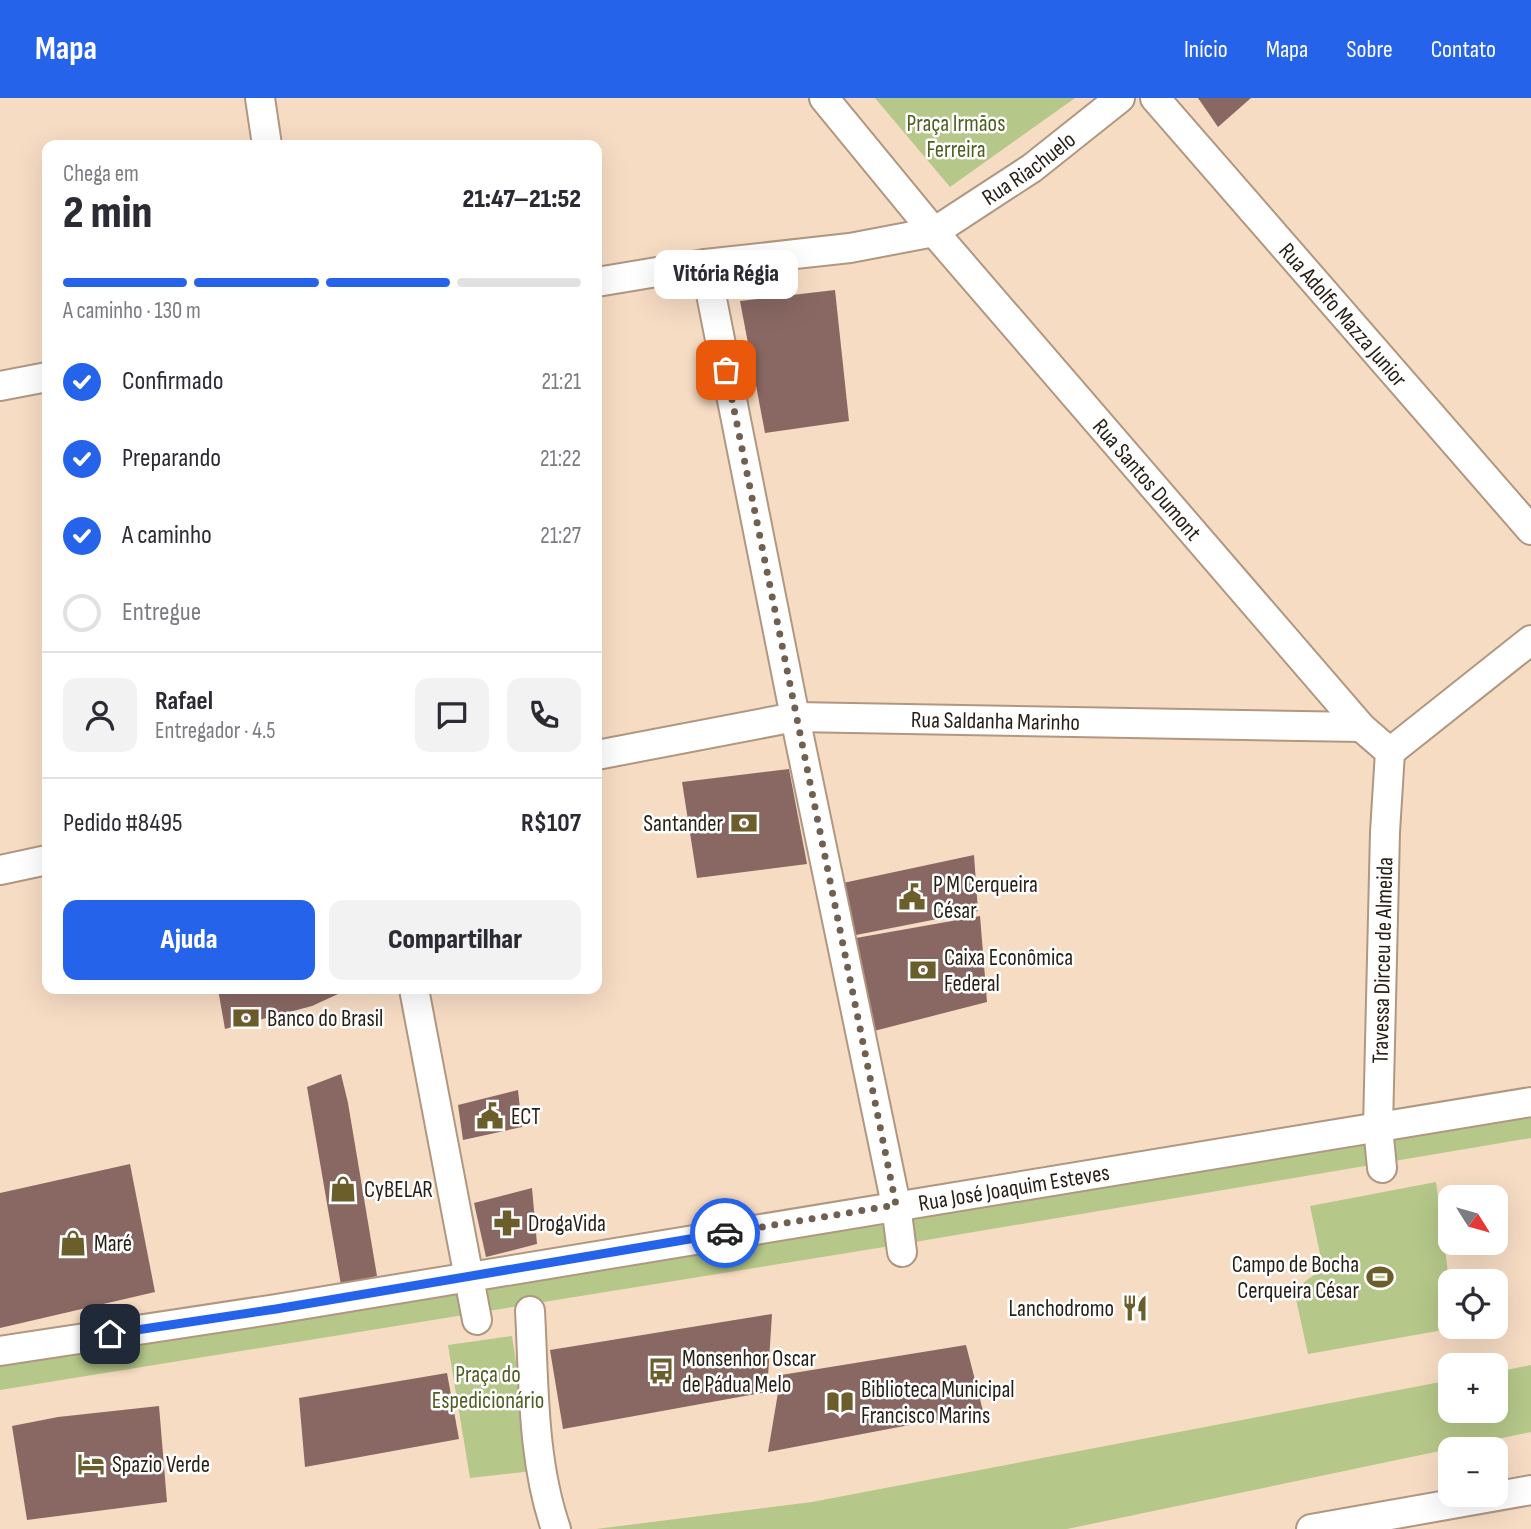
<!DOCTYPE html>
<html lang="pt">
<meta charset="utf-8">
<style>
:root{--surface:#fff;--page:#f2f2f3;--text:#2b2b33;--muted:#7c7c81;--line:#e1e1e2;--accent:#2563eb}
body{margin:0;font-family:"Sofia Sans Condensed",sans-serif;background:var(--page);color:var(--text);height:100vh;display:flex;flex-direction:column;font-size:26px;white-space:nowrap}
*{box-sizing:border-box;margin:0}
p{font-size:23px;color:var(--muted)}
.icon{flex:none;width:38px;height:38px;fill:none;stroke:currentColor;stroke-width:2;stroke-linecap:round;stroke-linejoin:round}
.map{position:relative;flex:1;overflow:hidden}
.sheet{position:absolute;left:42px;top:42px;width:560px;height:854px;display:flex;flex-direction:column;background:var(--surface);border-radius:14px;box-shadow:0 7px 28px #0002}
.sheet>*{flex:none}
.needle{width:46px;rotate:127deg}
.buttons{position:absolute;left:1438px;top:1087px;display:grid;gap:14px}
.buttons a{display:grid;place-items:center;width:70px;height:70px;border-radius:14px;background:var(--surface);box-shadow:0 7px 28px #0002;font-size:35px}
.pin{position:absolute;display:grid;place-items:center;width:60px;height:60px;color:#fff;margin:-30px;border-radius:14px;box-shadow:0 4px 10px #0006}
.courier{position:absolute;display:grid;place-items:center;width:70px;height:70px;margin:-35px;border:5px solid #2563eb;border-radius:50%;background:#fff;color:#222;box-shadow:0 2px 9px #0007}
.bubble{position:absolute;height:49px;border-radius:14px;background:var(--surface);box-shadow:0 7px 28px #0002;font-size:23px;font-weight:800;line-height:49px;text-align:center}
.head em{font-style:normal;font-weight:800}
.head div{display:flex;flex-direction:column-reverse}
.head{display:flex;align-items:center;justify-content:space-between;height:119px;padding:0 21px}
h1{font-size:46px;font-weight:800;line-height:52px}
.bar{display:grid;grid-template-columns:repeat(4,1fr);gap:10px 7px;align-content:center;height:84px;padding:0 21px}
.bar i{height:9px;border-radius:5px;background:var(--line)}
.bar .on{background:var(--accent)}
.bar p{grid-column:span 4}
.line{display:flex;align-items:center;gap:18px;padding:0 21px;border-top:2px solid var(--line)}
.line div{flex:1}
.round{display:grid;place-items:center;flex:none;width:74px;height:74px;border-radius:14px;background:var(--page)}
ol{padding:0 21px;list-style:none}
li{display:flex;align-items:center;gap:21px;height:77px}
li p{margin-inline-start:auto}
li .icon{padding:7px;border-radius:50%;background:var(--accent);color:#fff;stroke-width:4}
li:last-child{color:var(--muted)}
li i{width:38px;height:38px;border:4px solid var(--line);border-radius:50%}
.button{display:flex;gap:14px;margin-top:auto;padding:14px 21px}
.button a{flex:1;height:80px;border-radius:14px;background:var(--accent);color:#fff;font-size:28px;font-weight:800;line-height:80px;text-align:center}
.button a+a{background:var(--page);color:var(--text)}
header{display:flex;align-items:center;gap:42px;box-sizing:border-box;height:98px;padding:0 35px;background:var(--accent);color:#fff}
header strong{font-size:33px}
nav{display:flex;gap:38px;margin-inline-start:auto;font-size:24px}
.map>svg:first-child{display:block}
</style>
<header>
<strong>Mapa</strong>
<nav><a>Início</a><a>Mapa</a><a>Sobre</a><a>Contato</a></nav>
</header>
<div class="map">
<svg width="1531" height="1431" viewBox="0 0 1531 1431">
<rect width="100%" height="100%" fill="#f7dcc4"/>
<!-- green -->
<g fill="#b5c789">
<path d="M875 0H1075L950 89Z"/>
<path d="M1531 1012V1040L903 1146 0 1292V1265Z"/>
<path d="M1436 1084C1442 1133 1451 1180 1451 1228L1460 1229 1308 1256 1294 1192 1323 1170 1310 1108Z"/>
<path d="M512 1238 533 1373 470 1380 448 1247Z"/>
<path d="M1531 1267V1334L1067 1431H596L812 1404 1451 1282V1312H1496V1274Z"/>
</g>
<!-- building -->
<g fill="#896863">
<path d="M1198 0H1251L1218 29Z"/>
<path d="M835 192 849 323 765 335 740 203Z"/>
<path d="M789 671 807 766 697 780 682 684Z"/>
<path d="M974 757 978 813 856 837 843 785Z"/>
<path d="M980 818 987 904 874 933 856 840Z"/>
<path d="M218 891H349L312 908 225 931Z"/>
<path d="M341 976 348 1005 377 1178 341 1187 307 989Z"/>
<path d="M518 992 522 1029 463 1042 458 1007Z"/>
<path d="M130 1066 155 1194 0 1230V1095Z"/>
<path d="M532 1090 537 1146 486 1159 474 1105Z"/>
<path d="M772 1216 767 1294 563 1331 550 1252Z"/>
<path d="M966 1247 983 1313 768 1354 781 1277Z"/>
<path d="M447 1275 459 1341 305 1369 299 1300Z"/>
<path d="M159 1308 167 1404 27 1422 12 1328 58 1319Z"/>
</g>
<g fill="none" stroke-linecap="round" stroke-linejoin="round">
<!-- street casing -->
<g stroke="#b09781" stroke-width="32">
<g id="street">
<path d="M260 0 267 47"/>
<path id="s1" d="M824 0 934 134 1361 629 1390 654"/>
<path id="s2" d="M1155 0 1531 432"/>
<path d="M705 166 795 619 896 1107 902 1154"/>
<path id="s3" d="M597 184 705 166 850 150 934 134 1032 70 1120 0"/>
<path d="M0 288 47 279"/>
<path d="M1390 654 1531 542"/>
<path id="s4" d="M597 657 795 619 1361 629"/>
<path d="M0 772 47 762"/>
<path d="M414 891 477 1222"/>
<path id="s5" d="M1382 1070 1378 1029 1385 734 1390 654"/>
<path d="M530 1213C534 1285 532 1362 556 1431"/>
<path id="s6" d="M0 1253 276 1211 1531 1004"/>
<path d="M1311 1431 1531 1392"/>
</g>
</g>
<!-- street -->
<use href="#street" stroke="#fff" stroke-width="28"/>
</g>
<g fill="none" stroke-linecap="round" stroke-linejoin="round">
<!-- done -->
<path stroke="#706052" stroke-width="7" stroke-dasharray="0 12.6" d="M725 1135 896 1107 726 272"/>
<!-- route -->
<path stroke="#2563eb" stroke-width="9" d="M110 1236 276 1211 725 1135"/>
</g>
<!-- icons -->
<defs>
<g id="bank-bare" transform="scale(2.1)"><path d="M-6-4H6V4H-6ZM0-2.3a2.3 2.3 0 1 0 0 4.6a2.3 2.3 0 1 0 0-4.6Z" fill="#6c5e2b" stroke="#fff" stroke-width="2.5" paint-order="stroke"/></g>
<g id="civic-bare" transform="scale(2.1)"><path d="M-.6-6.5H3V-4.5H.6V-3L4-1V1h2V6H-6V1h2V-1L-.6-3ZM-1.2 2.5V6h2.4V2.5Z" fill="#6c5e2b" stroke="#fff" stroke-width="2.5" paint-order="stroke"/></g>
<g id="shop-bare" transform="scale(2.1)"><path d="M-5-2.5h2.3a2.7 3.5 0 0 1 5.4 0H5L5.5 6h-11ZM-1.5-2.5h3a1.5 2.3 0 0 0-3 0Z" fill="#6c5e2b" stroke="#fff" stroke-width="2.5" paint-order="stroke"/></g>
<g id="pharmacy-bare" transform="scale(2.1)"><path d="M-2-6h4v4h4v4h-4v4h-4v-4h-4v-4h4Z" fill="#6c5e2b" stroke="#fff" stroke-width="2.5" paint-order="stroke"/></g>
<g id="stadium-bare" transform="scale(2.1)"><path d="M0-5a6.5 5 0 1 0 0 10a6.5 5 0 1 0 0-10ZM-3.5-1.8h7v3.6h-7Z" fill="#6c5e2b" stroke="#fff" stroke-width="2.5" paint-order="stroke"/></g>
<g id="restaurant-bare" transform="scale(2.1)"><path d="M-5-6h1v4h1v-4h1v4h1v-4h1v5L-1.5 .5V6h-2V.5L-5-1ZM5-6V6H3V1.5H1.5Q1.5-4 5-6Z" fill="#6c5e2b" stroke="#fff" stroke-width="2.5" paint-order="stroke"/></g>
<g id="bus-bare" transform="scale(2.1)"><path d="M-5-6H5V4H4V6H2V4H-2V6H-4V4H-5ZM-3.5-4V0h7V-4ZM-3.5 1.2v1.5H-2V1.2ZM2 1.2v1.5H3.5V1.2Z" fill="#6c5e2b" stroke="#fff" stroke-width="2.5" paint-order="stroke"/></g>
<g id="library-bare" transform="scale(2.1)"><path d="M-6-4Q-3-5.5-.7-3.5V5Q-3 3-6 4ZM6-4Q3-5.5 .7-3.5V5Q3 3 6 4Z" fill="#6c5e2b" stroke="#fff" stroke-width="2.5" paint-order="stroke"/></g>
<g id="hotel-bare" transform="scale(2.1)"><path d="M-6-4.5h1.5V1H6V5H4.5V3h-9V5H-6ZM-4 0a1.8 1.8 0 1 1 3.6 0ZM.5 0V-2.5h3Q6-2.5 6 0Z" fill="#6c5e2b" stroke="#fff" stroke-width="2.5" paint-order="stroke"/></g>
</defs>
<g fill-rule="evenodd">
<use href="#bank-bare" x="744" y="725"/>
<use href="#civic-bare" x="912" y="799"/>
<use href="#bank-bare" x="923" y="872"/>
<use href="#bank-bare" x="246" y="920"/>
<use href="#civic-bare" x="490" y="1018"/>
<use href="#shop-bare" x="343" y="1091"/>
<use href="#pharmacy-bare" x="507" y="1125"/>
<use href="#shop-bare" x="73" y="1145"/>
<use href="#stadium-bare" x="1380" y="1179"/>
<use href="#restaurant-bare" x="1135" y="1210"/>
<use href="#bus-bare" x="661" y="1273"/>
<use href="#library-bare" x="840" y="1304"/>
<use href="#hotel-bare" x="91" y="1366"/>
</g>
<g text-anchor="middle" stroke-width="5" stroke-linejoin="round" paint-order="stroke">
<!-- park labels -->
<g font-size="23" fill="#4f5e21" stroke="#fff">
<text x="956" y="33">Praça Irmãos<tspan x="956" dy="26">Ferreira</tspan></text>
<text x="488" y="1284">Praça do<tspan x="488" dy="26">Espedicionário</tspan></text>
</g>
<!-- street labels -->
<g font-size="23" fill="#271e15" stroke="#fff">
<text dy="8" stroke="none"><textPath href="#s3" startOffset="455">Rua Riachuelo</textPath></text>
<text dy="8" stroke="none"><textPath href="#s2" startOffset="287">Rua Adolfo Mazza Junior</textPath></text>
<text dy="8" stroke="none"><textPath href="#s1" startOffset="500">Rua Santos Dumont</textPath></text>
<text dy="8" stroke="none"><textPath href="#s4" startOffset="402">Rua Saldanha Marinho</textPath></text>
<text dy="8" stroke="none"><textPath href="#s5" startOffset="208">Travessa Dirceu de Almeida</textPath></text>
<text dy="8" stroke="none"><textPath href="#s6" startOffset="1027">Rua José Joaquim Esteves</textPath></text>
</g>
<!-- poi labels -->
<g font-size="23" fill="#271e15" stroke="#fff" text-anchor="start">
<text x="723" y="733" text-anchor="end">Santander</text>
<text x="933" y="794">P M Cerqueira<tspan x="933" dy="26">César</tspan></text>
<text x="944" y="867">Caixa Econômica<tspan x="944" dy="26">Federal</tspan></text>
<text x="267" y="928">Banco do Brasil</text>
<text x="511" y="1026">ECT</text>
<text x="364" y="1099">CyBELAR</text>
<text x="528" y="1133">DrogaVida</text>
<text x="94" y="1153">Maré</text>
<text x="1359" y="1174" text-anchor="end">Campo de Bocha<tspan x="1359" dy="26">Cerqueira César</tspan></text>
<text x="1114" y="1218" text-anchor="end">Lanchodromo</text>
<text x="682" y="1268">Monsenhor Oscar<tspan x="682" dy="26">de Pádua Melo</tspan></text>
<text x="861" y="1299">Biblioteca Municipal<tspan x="861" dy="26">Francisco Marins</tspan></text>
<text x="112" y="1374">Spazio Verde</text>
</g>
</g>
</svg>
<div class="buttons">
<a><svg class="needle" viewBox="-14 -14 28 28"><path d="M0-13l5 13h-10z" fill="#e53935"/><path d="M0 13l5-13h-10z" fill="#7c7c81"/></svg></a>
<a><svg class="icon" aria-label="locate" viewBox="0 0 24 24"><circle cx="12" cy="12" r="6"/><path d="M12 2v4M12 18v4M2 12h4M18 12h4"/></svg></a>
<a>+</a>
<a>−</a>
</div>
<div class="pin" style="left:726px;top:272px;background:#ea580c"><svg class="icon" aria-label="bag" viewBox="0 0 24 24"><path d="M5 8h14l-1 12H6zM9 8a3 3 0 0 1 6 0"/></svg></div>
<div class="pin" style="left:110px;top:1236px;background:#1f2937"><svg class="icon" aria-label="home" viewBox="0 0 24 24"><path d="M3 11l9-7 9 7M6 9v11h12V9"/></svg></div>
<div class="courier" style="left:725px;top:1135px"><svg class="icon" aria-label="car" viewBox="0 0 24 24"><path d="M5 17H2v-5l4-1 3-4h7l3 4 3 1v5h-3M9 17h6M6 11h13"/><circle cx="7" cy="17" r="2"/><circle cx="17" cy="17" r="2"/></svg></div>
<div class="bubble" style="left:654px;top:152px;width:144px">Vitória Régia</div>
<section class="sheet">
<div class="head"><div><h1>2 min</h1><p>Chega em</p></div><em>21:47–21:52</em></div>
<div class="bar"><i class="on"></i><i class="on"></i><i class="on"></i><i></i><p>A caminho · 130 m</p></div>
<ol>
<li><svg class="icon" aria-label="check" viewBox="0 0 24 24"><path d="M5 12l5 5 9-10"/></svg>Confirmado<p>21:21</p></li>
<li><svg class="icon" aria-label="check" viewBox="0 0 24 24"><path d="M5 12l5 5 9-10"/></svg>Preparando<p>21:22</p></li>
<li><svg class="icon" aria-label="check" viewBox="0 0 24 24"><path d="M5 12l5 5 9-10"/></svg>A caminho<p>21:27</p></li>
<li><i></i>Entregue</li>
</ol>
<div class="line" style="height:126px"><a class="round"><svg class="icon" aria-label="person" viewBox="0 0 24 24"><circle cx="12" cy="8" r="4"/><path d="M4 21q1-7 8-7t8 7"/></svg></a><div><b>Rafael</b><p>Entregador · 4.5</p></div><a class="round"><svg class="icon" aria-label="chat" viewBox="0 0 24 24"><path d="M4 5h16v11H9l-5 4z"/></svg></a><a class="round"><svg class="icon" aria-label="phone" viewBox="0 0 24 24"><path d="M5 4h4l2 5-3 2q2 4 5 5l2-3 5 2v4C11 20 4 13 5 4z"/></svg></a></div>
<div class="line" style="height:91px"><div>Pedido #8495</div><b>R$107</b></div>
<div class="button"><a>Ajuda</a><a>Compartilhar</a></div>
</section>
</div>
